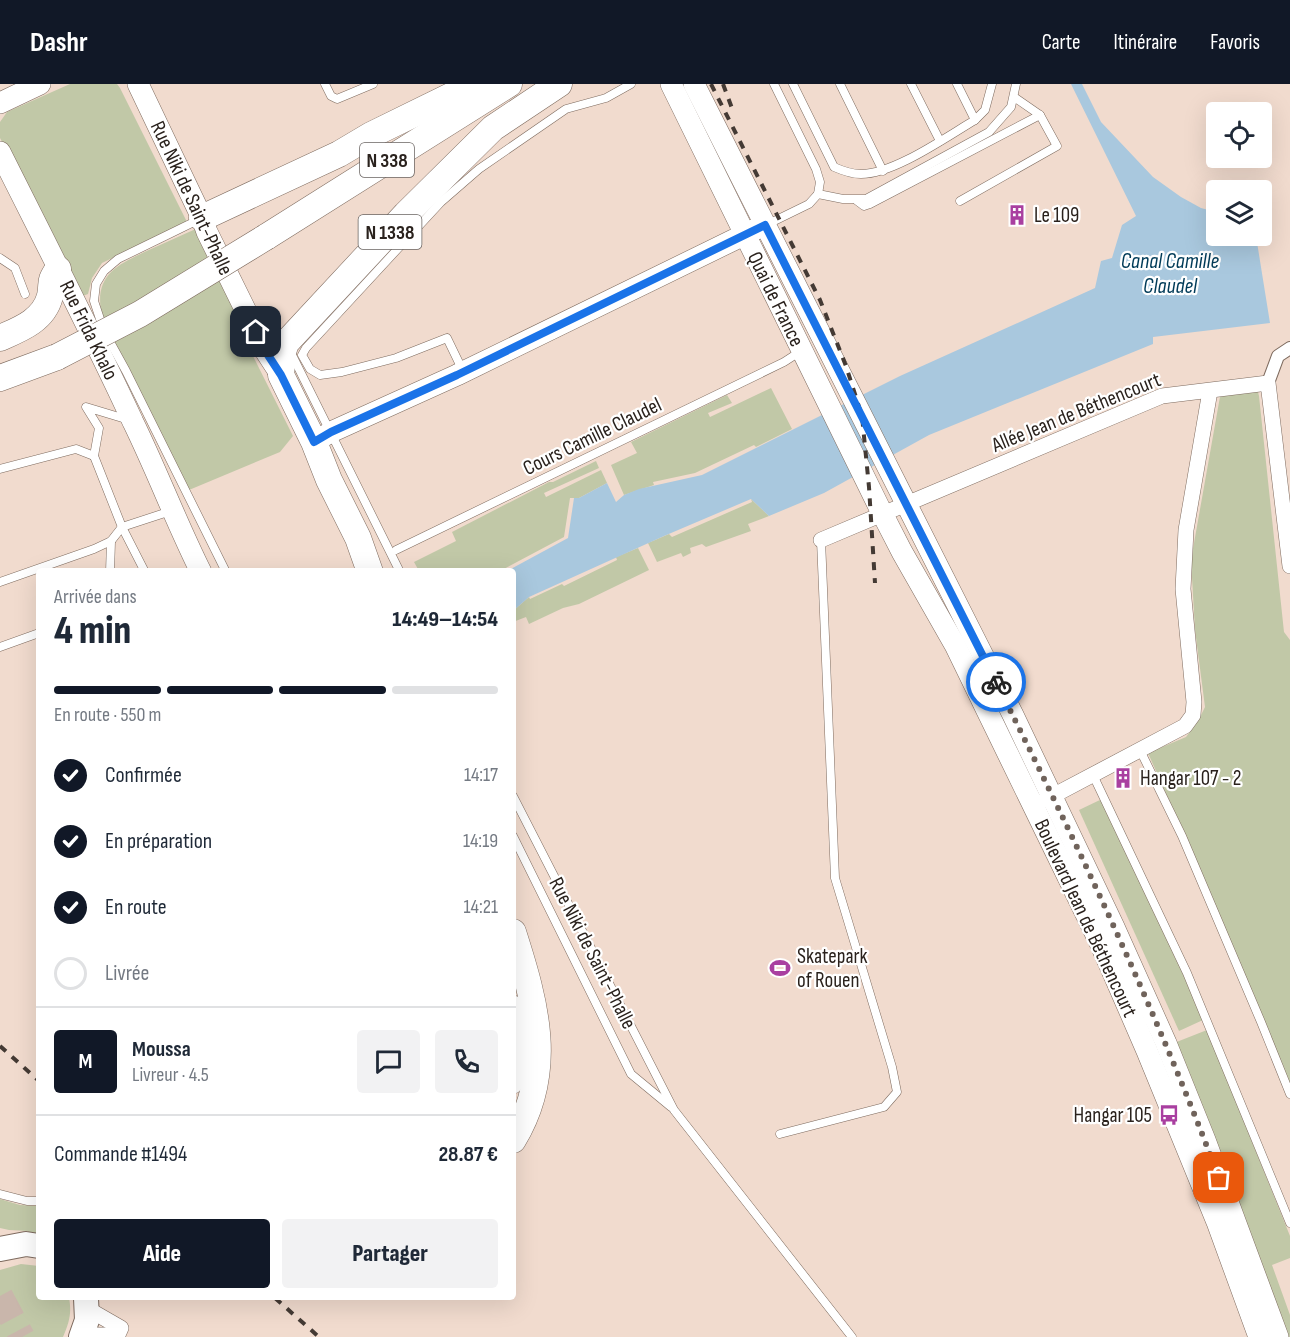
<!DOCTYPE html>
<html lang="fr">
<meta charset="utf-8">
<style>
:root{--surface:#fff;--page:#f2f2f3;--text:#1f2937;--muted:#747a83;--line:#e0e1e3;--accent:#111827}
body{margin:0;font-family:"Sofia Sans Condensed",sans-serif;background:var(--page);color:var(--text);height:100vh;display:flex;flex-direction:column;font-size:22px;white-space:nowrap}
*{box-sizing:border-box;margin:0}
p{font-size:20px;color:var(--muted)}
.icon{flex:none;width:33px;height:33px;fill:none;stroke:currentColor;stroke-width:2;stroke-linecap:round;stroke-linejoin:round}
.map{position:relative;flex:1;overflow:hidden}
.panel{position:absolute;left:36px;top:484px;width:480px;height:732px;display:flex;flex-direction:column;background:var(--surface);border-radius:6px;box-shadow:0 6px 24px #0002}
.panel>*{flex:none}
.fabs{position:absolute;left:1206px;top:18px;display:grid;gap:12px}
.fabs a{display:grid;place-items:center;width:66px;height:66px;border-radius:6px;background:var(--surface);box-shadow:0 6px 24px #0002;font-size:30px}
.pin{position:absolute;display:grid;place-items:center;width:51px;height:51px;color:#fff;margin:-26px;border-radius:12px;box-shadow:0 3px 9px #0006}
.courier{position:absolute;display:grid;place-items:center;width:60px;height:60px;margin:-30px;border:4px solid #1a73e8;border-radius:50%;background:#fff;color:#222;box-shadow:0 2px 8px #0007}
.overview em{font-style:normal;font-weight:800}
.overview div{display:flex;flex-direction:column-reverse}
.overview{display:flex;align-items:center;justify-content:space-between;height:102px;padding:0 18px}
h1{font-size:39px;font-weight:800;line-height:45px}
.bar{display:grid;grid-template-columns:repeat(4,1fr);gap:9px 6px;align-content:center;height:72px;padding:0 18px}
.bar i{height:8px;border-radius:4px;background:var(--line)}
.bar .active{background:var(--accent)}
.bar p{grid-column:span 4}
.line{display:flex;align-items:center;gap:15px;padding:0 18px;border-top:2px solid var(--line)}
.line div{flex:1}
.round{display:grid;place-items:center;flex:none;width:63px;height:63px;border-radius:6px;background:var(--page)}
ol{padding:0 18px;list-style:none}
li{display:flex;align-items:center;gap:18px;height:66px}
li p{margin-inline-start:auto}
li .icon{padding:6px;border-radius:50%;background:var(--accent);color:#fff;stroke-width:4}
li:last-child{color:var(--muted)}
li i{width:33px;height:33px;border:3px solid var(--line);border-radius:50%}
.primary-button{display:flex;gap:12px;margin-top:auto;padding:12px 18px}
.primary-button a{flex:1;height:69px;border-radius:6px;background:var(--accent);color:#fff;font-size:24px;font-weight:800;line-height:69px;text-align:center}
.primary-button a+a{background:var(--page);color:var(--text)}
header{display:flex;align-items:center;gap:36px;box-sizing:border-box;height:84px;padding:0 30px;background:var(--accent);color:#fff}
header strong{font-size:28px}
nav{display:flex;gap:33px;margin-inline-start:auto;font-size:21px}
.map>svg:first-child{display:block}
</style>
<header>
<strong>Dashr</strong>
<nav><a>Carte</a><a>Itinéraire</a><a>Favoris</a></nav>
</header>
<div class="map">
<svg width="1290" height="1253" viewBox="0 0 1290 1253">
<rect width="100%" height="100%" fill="#f1dbce"/>
<!-- green -->
<g fill="#c1c8a7">
<path d="M70 0H117L120 4 187 138 102 179 92 194 88 210 80 213 0 54V38L7 28Z"/>
<path d="M198 144 257 264 251 268 293 352 280 368 189 406 102 233C93 190 117 181 151 165 167 158 182 151 198 144Z"/>
<path d="M771 304 792 345 756 363 754 361 695 389 653 398 654 401 624 411 611 381 637 369 631 358 727 311 732 319 708 329 710 333Z"/>
<path d="M1257 304 1259 312 1284 548 1290 556V1002L1215 820 1148 669 1186 653 1198 637 1205 623 1195 546 1191 476 1221 307Z"/>
<path d="M596 377 599 384 544 409 546 413 601 386 607 399 579 414H570L564 453 500 487H419L414 478 456 457 452 448 549 398H553Z"/>
<path d="M751 415 769 432 748 440 751 447 706 463 702 460 690 464 691 469 683 473 681 469 657 478 648 459 669 450 672 453 752 418Z"/>
<path d="M638 464 649 486 579 520 563 524 529 540 526 533 513 538V527L529 513 530 515 562 500 564 502 617 476 616 473Z"/>
<path d="M1102 715 1180 881 1203 936 1179 947 1079 726Z"/>
<path d="M1207 946 1290 1152V1174L1272 1181 1290 1231V1253H1287L1174 959Z"/>
<path d="M0 1115 20 1121 39 1122V1149L29 1150 28 1147 9 1146 0 1144Z"/>
<path d="M21 1180 39 1182V1214H69C72 1229 69 1239 63 1253H0V1186Z"/>
</g>
<!-- water -->
<path fill="#a9c8de" d="M1071 0H1082L1101 38 1153 93 1181 113 1201 124 1216 128V152H1256L1270 239 1153 253V260L929 351 824 409 769 432 751 415 664 452 529 513 513 527V488H505L568 454 574 414H579L607 399 616 418 624 411 639 405 702 391 900 292 1095 204 1101 177 1112 174 1122 141 1136 132Z"/>
<g fill="none" stroke-linecap="round" stroke-linejoin="round">
<!-- trunk-tunnel -->
<path stroke="#c9b6ab" stroke-width="26" stroke-dasharray="26 13" stroke-linecap="butt" d="M0 1212 22 1253"/>
<!-- service casing -->
<g stroke="#7e6b5f" stroke-width="9">
<g id="service">
<path d="M325 0 331 12 337 15 373 0"/>
<path d="M774 0 816 85 820 98 818 110"/>
<path d="M793 0 834 83C843 87 851 90 861 90 894 90 946 53 975 36L957 0"/>
<path d="M840 0 883 87"/>
<path d="M911 0 940 57"/>
<path d="M975 36 985 26 992 0"/>
<path d="M856 116 864 122 870 120 1040 31 1014 13"/>
<path d="M960 117 1057 62 1040 31"/>
<path d="M198 136 118 175 104 187 96 200 94 217 104 247 126 287 226 488"/>
<path d="M766 141 809 120 818 110 843 115H866L989 48 1011 23 1016 0"/>
<path d="M0 174 15 184 25 210"/>
<path d="M292 271 400 488"/>
<path d="M462 285 447 254 396 274 342 288 320 291 310 285 302 271 306 264 441 118 479 85 566 25 606 14 631 0"/>
<path d="M129 336 86 323 99 344 94 372 122 443 145 488"/>
<path d="M0 385 76 365 94 372"/>
<path d="M396 466 784 278 801 267"/>
<path d="M110 488 111 457"/>
<path d="M0 498 94 465 111 457 122 443 171 427"/>
<path d="M0 563 39 549"/>
<path d="M1140 666 1182 752 1261 938 1290 1010"/>
<path d="M1093 691 1187 889 1290 1139"/>
<path d="M513 712 674 1026 852 1253"/>
<path d="M513 752 631 990 671 1023"/>
<path d="M780 1050 884 1023 897 1008 892 983 835 794 821 456"/>
<path d="M0 1110 27 1117H39"/>
</g>
</g>
<!-- pedestrian casing -->
<g stroke="#7e6b5f" stroke-width="14">
<path id="pedestrian" d="M1268 299 1278 272 1290 264"/>
</g>
<!-- minor casing -->
<g stroke="#7e6b5f" stroke-width="16">
<g id="minor">
<path d="M821 456 1162 312 1268 299 1290 482"/>
<path d="M1045 716 1185 642 1193 631 1194 618 1183 505 1186 446 1210 307"/>
<path d="M88 1225 121 1244 117 1253"/>
<path d="M82 1251H106L114 1253"/>
</g>
</g>
<!-- secondary casing -->
<g stroke="#7e6b5f" stroke-width="22">
<g id="secondary">
<path d="M138 0 202 134 207 148 266 268 281 291"/>
<path d="M671 0 882 429 902 468 955 561 1101 861 1147 967 1217 1138 1259 1253"/>
<path d="M694 0 1013 631 1114 843 1166 959 1205 1056 1278 1253"/>
<path d="M0 19 40 0"/>
<path d="M0 68C45 158 91 247 133 338 157 387 176 438 201 488"/>
<path d="M314 358 331 348 457 291 756 145"/>
<path d="M513 922C518 948 520 974 513 999"/>
</g>
</g>
<!-- primary casing -->
<g stroke="#7e6b5f" stroke-width="26">
<g id="primary">
<path d="M0 1165 26 1160 39 1162"/>
<path d="M81 1253 87 1236 86 1214"/>
</g>
</g>
<!-- trunk casing -->
<g stroke="#7e6b5f" stroke-width="27">
<g id="trunk">
<path d="M202 134 339 70 371 51 475 0"/>
<path d="M266 153 509 0"/>
<path d="M0 254C21 245 44 236 50 212 53 197 48 200 58 185"/>
<path d="M0 294 57 273"/>
<path d="M370 488 358 454 329 396 314 358 281 291 283 268 286 259 406 130 493 44 559 0"/>
<path d="M513 848C536 920 555 987 513 1056"/>
</g>
</g>
<!-- service -->
<use href="#service" stroke="#fff" stroke-width="8"/>
<!-- pedestrian -->
<use href="#pedestrian" stroke="#fff" stroke-width="12"/>
<!-- minor -->
<use href="#minor" stroke="#fff" stroke-width="15"/>
<!-- secondary -->
<use href="#secondary" stroke="#fff" stroke-width="21"/>
<!-- primary -->
<use href="#primary" stroke="#fff" stroke-width="24"/>
<!-- trunk -->
<use href="#trunk" stroke="#fff" stroke-width="26"/>
<!-- rail -->
<g stroke="#443a34" stroke-width="4" stroke-dasharray="8 8" stroke-linecap="butt">
<path d="M711 0 820 216 846 282 862 332 869 403 875 499"/>
<path d="M723 0 733 27"/>
<path d="M0 962 39 997"/>
<path d="M275 1214 319 1253"/>
</g>
<!-- trunk-bridge casing -->
<g stroke="#7e6b5f" stroke-width="27" stroke-linecap="butt">
<path id="trunk-bridge" d="M57 273 140 230 266 153"/>
</g>
<!-- trunk-bridge -->
<use href="#trunk-bridge" stroke="#fff" stroke-width="26"/>
</g>
<g fill="none" stroke-linecap="round" stroke-linejoin="round">
<!-- done -->
<path stroke="#70635b" stroke-width="6" stroke-dasharray="0 10.8" d="M996 598C1077 759 1155 924 1219 1094"/>
<!-- route -->
<path stroke="#1a73e8" stroke-width="8" d="M256 248 266 268 281 291 314 358 331 348 457 291 765 141 996 598"/>
</g>
<!-- icons -->
<defs>
<g id="building-bare" transform="scale(1.62)"><path d="M-4-6H4V6H1V3H-1V6H-4ZM-2.5-4.3h1.7v1.8h-1.7ZM.8-4.3h1.7v1.8H.8ZM-2.5-1h1.7V.8h-1.7ZM.8-1h1.7V.8H.8Z" fill="#a93fa0" stroke="#fff" stroke-width="2.5" paint-order="stroke"/></g>
<g id="stadium-bare" transform="scale(1.62)"><path d="M0-5a6.5 5 0 1 0 0 10a6.5 5 0 1 0 0-10ZM-3.5-1.8h7v3.6h-7Z" fill="#a93fa0" stroke="#fff" stroke-width="2.5" paint-order="stroke"/></g>
<g id="bus-bare" transform="scale(1.62)"><path d="M-5-6H5V4H4V6H2V4H-2V6H-4V4H-5ZM-3.5-4V0h7V-4ZM-3.5 1.2v1.5H-2V1.2ZM2 1.2v1.5H3.5V1.2Z" fill="#a93fa0" stroke="#fff" stroke-width="2.5" paint-order="stroke"/></g>
</defs>
<g fill-rule="evenodd">
<use href="#building-bare" x="1017" y="131"/>
<use href="#building-bare" x="1123" y="694"/>
<use href="#stadium-bare" x="780" y="884"/>
<use href="#bus-bare" x="1169" y="1031"/>
</g>
<g text-anchor="middle" stroke-width="4.5" stroke-linejoin="round" paint-order="stroke">
<!-- shield labels -->
<g fill="#fff" stroke="#6a6461" stroke-width="1.5">
<rect x="360" y="59" width="54" height="34" rx="4.5"/>
<rect x="358.5" y="131" width="63" height="34" rx="4.5"/>
</g>
<g font-size="20" font-weight="bold" fill="#2a221d">
<text x="387" y="83">N 338</text>
<text x="390" y="155">N 1338</text>
</g>
<!-- street labels -->
<g font-size="21" fill="#2a221d" stroke="#fff">
<text transform="translate(192 114) rotate(65)" y="7">Rue Niki de Saint-Phalle</text>
<text transform="translate(776 215) rotate(64)" y="7">Quai de France</text>
<text transform="translate(89 246) rotate(64)" y="7">Rue Frida Khalo</text>
<text transform="translate(1076 328) rotate(-22)" y="7">Allée Jean de Béthencourt</text>
<text transform="translate(592 352) rotate(-26)" y="7">Cours Camille Claudel</text>
<text transform="translate(1086 834) rotate(65)" y="7">Boulevard Jean de Béthencourt</text>
<text transform="translate(593 869) rotate(63)" y="7">Rue Niki de Saint-Phalle</text>
</g>
<!-- poi labels -->
<g font-size="21" fill="#2a221d" stroke="#fff" text-anchor="start">
<text x="1034" y="138">Le 109</text>
<text x="1140" y="701">Hangar 107 - 2</text>
<text x="797" y="879">Skatepark<tspan x="797" dy="24">of Rouen</tspan></text>
<text x="1152" y="1038" text-anchor="end">Hangar 105</text>
</g>
<!-- water labels -->
<g font-size="22" font-style="italic" fill="#003b58" stroke="#fff">
<text x="1170" y="184">Canal Camille<tspan x="1170" dy="25">Claudel</tspan></text>
</g>
</g>
</svg>
<div class="fabs">
<a><svg class="icon" aria-label="locate" viewBox="0 0 24 24"><circle cx="12" cy="12" r="6"/><path d="M12 2v4M12 18v4M2 12h4M18 12h4"/></svg></a>
<a><svg class="icon" aria-label="layers" viewBox="0 0 24 24"><path d="M12 4l9 5-9 5-9-5zM3 14l9 5 9-5"/></svg></a>
</div>
<div class="pin" style="left:1219px;top:1094px;background:#ea580c"><svg class="icon" aria-label="bag" viewBox="0 0 24 24"><path d="M5 8h14l-1 12H6zM9 8a3 3 0 0 1 6 0"/></svg></div>
<div class="pin" style="left:256px;top:248px;background:#1f2937"><svg class="icon" aria-label="home" viewBox="0 0 24 24"><path d="M3 11l9-7 9 7M6 9v11h12V9"/></svg></div>
<div class="courier" style="left:996px;top:598px"><svg class="icon" aria-label="bike" viewBox="0 0 24 24"><circle cx="6" cy="16" r="4"/><circle cx="18" cy="16" r="4"/><path d="M6 16l4-8h5l3 8M10 8l3 8H6M13 5h3"/></svg></div>
<section class="panel">
<div class="overview"><div><h1>4 min</h1><p>Arrivée dans</p></div><em>14:49–14:54</em></div>
<div class="bar"><i class="active"></i><i class="active"></i><i class="active"></i><i></i><p>En route · 550 m</p></div>
<ol>
<li><svg class="icon" aria-label="check" viewBox="0 0 24 24"><path d="M5 12l5 5 9-10"/></svg>Confirmée<p>14:17</p></li>
<li><svg class="icon" aria-label="check" viewBox="0 0 24 24"><path d="M5 12l5 5 9-10"/></svg>En préparation<p>14:19</p></li>
<li><svg class="icon" aria-label="check" viewBox="0 0 24 24"><path d="M5 12l5 5 9-10"/></svg>En route<p>14:21</p></li>
<li><i></i>Livrée</li>
</ol>
<div class="line" style="height:108px"><b class="round" style="background:var(--accent);color:#fff">M</b><div><b>Moussa</b><p>Livreur · 4.5</p></div><a class="round"><svg class="icon" aria-label="chat" viewBox="0 0 24 24"><path d="M4 5h16v11H9l-5 4z"/></svg></a><a class="round"><svg class="icon" aria-label="phone" viewBox="0 0 24 24"><path d="M5 4h4l2 5-3 2q2 4 5 5l2-3 5 2v4C11 20 4 13 5 4z"/></svg></a></div>
<div class="line" style="height:78px"><div>Commande #1494</div><b>28.87 €</b></div>
<div class="primary-button"><a>Aide</a><a>Partager</a></div>
</section>
</div>
